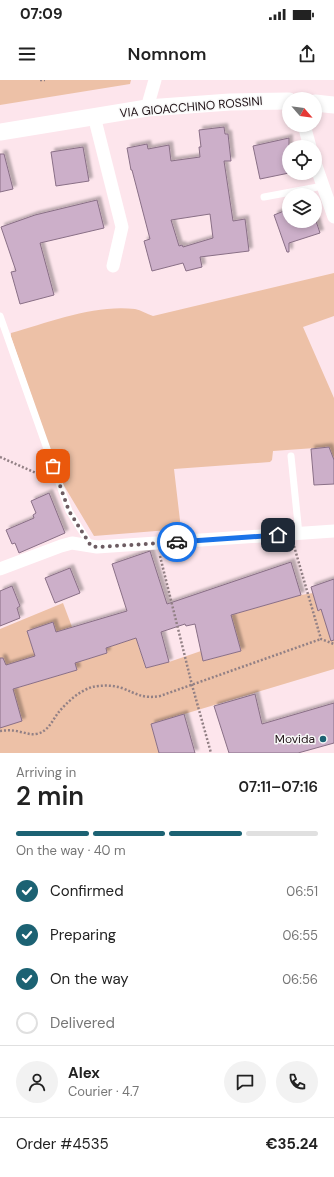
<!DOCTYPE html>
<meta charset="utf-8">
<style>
:root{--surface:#fff;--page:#f2f2f2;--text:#222;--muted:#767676;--line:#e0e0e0;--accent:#1c6273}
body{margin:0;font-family:"DM Sans",sans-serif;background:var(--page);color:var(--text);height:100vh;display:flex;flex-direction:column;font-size:15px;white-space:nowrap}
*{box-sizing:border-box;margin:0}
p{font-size:13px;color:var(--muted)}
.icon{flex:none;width:22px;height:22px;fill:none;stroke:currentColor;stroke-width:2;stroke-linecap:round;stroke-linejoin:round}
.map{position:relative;height:673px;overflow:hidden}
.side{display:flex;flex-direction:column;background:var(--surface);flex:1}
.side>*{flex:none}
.needle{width:26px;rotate:118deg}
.tools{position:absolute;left:282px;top:12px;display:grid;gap:8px}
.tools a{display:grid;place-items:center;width:40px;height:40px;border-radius:50%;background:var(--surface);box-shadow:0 2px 6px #0003;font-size:20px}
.pin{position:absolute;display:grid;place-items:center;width:34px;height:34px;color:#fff;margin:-17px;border-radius:8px;box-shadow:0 2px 6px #0006}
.courier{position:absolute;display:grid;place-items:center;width:40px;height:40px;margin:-20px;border:3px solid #1a73e8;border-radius:50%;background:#fff;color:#222;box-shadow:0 1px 5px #0007}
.overview em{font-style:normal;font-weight:600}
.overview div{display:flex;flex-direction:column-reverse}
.overview{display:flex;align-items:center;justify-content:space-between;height:68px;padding:0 16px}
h1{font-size:26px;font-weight:600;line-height:30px}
.bar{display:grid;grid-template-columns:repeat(4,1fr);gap:6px 4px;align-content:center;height:48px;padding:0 16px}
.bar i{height:5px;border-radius:3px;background:var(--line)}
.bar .on{background:var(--accent)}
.bar p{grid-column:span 4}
.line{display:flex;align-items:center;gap:10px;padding:0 16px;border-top:1px solid var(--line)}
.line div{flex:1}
.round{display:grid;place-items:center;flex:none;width:42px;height:42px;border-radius:21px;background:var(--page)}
ol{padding:0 16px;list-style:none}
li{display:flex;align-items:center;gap:12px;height:44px}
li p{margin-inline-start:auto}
li .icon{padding:4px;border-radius:50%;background:var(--accent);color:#fff;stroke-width:4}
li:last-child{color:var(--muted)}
li i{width:22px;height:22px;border:2px solid var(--line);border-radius:50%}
.status{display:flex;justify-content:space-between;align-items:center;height:28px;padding:0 20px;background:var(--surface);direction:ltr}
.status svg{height:11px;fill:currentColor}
header{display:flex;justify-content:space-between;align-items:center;height:52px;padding:0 16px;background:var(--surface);font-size:18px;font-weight:600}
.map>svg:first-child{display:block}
</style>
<div class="status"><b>07:09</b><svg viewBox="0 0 49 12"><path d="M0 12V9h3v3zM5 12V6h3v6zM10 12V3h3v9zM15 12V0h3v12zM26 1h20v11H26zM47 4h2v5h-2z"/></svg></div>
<header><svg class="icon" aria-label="menu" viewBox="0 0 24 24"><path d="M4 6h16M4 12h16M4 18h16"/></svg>Nomnom<svg class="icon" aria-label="share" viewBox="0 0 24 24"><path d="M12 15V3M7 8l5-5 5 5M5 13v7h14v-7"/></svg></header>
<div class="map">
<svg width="334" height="673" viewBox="0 0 334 673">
<defs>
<filter id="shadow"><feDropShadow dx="3.5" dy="-3.5" stdDeviation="1" flood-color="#0004"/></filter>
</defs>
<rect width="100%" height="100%" fill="#fde5ec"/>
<!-- green -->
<g fill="#edc1a7">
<path d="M0 0H131L130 4 0 25Z"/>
<path d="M334 193V236L303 247 334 318V380L329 367 273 371 272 380 270 382 174 389 181 449 94 456 60 399 11 257V253C49 242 96 224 135 229 141 230 147 234 153 236Z"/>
<path d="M313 513 318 530 321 529 334 541V589L151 644 159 673H0V648L13 609 77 590 75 583 107 573 106 568 145 555 138 565 146 588 169 582 201 571 204 581 241 571 231 535 301 515Z"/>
<path d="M63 523 72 547 65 549 62 571 53 542 27 551 35 576 0 587V549Z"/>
</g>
<!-- building -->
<g fill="#ccafc9" stroke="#896f86" fill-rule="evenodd" filter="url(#shadow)">
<path d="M224 47 225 54H228L231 81H224L233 141 245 139 249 171 200 177 202 187 186 191 183 183 152 191 144 161 150 159 132 90H131L127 68 147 64 148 69 169 65 171 81 200 77 199 67H201L199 50ZM210 134 213 158 183 167 182 165 179 166 171 140Z"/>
<path d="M289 58V93L260 99 253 66Z"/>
<path d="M83 67 89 101 56 106 51 72Z"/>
<path d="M0 74H4L13 109 0 112Z"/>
<path d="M97 120 104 148 40 163 54 215 20 224 11 192 16 191 1 147 35 135Z"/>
<path d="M289 129V141H316L320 153 289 163V172H287L274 135Z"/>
<path d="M329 367 334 380V404L314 405 311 369Z"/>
<path d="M49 413 65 453 19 473 15 463 12 464 6 450 34 438 33 435 36 433 31 421Z"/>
<path d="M150 471 167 524 291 482 301 515 231 535 241 571 203 581 195 544 186 546 185 544 161 552 169 582 146 588 136 558 106 568 107 573 75 583 77 590 13 609 22 641 0 648V578H3L6 585 35 576 27 551 53 542 56 552 127 531 112 484Z"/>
<path d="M70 488 80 513 55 523 45 498Z"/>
<path d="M334 499V560L331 561 321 529 318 531 311 507Z"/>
<path d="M12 506 20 526 17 528 20 538 0 546V511Z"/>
<path d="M255 614 262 644 334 623V663L298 673H229L214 626Z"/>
<path d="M184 634 195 673H159L151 644Z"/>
</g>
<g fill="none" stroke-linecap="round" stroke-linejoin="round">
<!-- path -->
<g stroke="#928085" stroke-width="2.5" stroke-dasharray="2 2" stroke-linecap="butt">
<path d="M40 0H45"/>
<path d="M0 377 45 397"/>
<path d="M294 466 321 559 334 564"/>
<path d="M160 476 192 605 211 673"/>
<path d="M0 651C7 650 14 650 21 652 26 653 31 655 36 654 48 652 52 641 58 633 66 623 79 611 92 607 101 605 113 605 122 608 137 614 143 619 160 616L321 559"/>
</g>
<!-- service -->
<g stroke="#fff" stroke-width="7">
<path d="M264 117 323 106"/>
<path d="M0 236 69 431 91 466"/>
<path d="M291 376 299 454"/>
</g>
<!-- minor -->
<g stroke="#fff" stroke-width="13">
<path d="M147 28 155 0"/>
<path d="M94 36 122 147 113 186"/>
<path d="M304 45 310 67"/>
<path d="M315 83 334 137"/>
<path d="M0 489 61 466 72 463 97 467 334 451"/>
</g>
<!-- tertiary -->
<g stroke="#fff" stroke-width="17">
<path d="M315 23 334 25"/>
<path d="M0 52 147 28 230 22 289 21"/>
</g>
</g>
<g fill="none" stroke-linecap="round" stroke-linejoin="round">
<!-- done -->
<path stroke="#6d5c62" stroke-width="4" stroke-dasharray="0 7.2" d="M53 386 69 431 91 466 98 467 177 462"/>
<!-- route -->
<path stroke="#1a73e8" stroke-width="5" d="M177 462 278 455"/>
</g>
<!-- markers -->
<circle fill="#1c6273" stroke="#f9f9f9" stroke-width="1.5" cx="323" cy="659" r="4"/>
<g text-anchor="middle" stroke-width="3" stroke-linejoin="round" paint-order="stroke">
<!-- street labels -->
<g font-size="12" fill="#201317" stroke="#f9f9f9">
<text transform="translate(191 27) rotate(-5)" y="4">VIA GIOACCHINO ROSSINI</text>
</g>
<!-- poi labels -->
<g font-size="12" fill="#201317" stroke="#f9f9f9" text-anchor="end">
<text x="315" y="663">Movida</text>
</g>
</g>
</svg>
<div class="tools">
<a><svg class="needle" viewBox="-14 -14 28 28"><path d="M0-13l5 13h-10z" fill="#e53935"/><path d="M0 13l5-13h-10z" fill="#767676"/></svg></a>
<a><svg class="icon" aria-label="locate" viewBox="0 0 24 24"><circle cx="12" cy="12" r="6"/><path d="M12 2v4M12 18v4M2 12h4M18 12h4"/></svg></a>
<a><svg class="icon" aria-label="layers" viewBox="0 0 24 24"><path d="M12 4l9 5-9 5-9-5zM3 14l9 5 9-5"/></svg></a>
</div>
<div class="pin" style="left:53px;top:386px;background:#ea580c"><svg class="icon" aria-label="bag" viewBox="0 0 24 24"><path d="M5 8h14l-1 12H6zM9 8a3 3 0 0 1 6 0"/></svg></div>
<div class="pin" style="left:278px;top:455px;background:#1f2937"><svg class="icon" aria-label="home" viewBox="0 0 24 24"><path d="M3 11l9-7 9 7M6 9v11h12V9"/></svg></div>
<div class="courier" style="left:177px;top:462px"><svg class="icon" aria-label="car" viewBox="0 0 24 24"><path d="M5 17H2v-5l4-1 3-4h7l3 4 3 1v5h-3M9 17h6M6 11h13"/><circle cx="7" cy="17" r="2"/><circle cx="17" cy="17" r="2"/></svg></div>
</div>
<section class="side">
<div class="overview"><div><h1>2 min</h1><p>Arriving in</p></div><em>07:11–07:16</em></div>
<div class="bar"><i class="on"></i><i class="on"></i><i class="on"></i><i></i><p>On the way · 40 m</p></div>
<ol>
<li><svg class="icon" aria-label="check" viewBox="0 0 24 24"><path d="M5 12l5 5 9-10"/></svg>Confirmed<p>06:51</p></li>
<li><svg class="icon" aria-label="check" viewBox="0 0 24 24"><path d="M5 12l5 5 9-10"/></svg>Preparing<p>06:55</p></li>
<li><svg class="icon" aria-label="check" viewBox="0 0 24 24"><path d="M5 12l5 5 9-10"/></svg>On the way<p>06:56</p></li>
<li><i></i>Delivered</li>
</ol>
<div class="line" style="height:72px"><a class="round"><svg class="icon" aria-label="person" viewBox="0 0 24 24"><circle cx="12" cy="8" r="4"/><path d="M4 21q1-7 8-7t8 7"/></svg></a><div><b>Alex</b><p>Courier · 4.7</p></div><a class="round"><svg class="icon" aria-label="chat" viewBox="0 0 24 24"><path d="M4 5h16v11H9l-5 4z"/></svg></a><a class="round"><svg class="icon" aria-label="phone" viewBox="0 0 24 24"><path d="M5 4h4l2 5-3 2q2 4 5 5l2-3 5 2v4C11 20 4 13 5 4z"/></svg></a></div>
<div class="line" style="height:52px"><div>Order #4535</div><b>€35.24</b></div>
</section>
